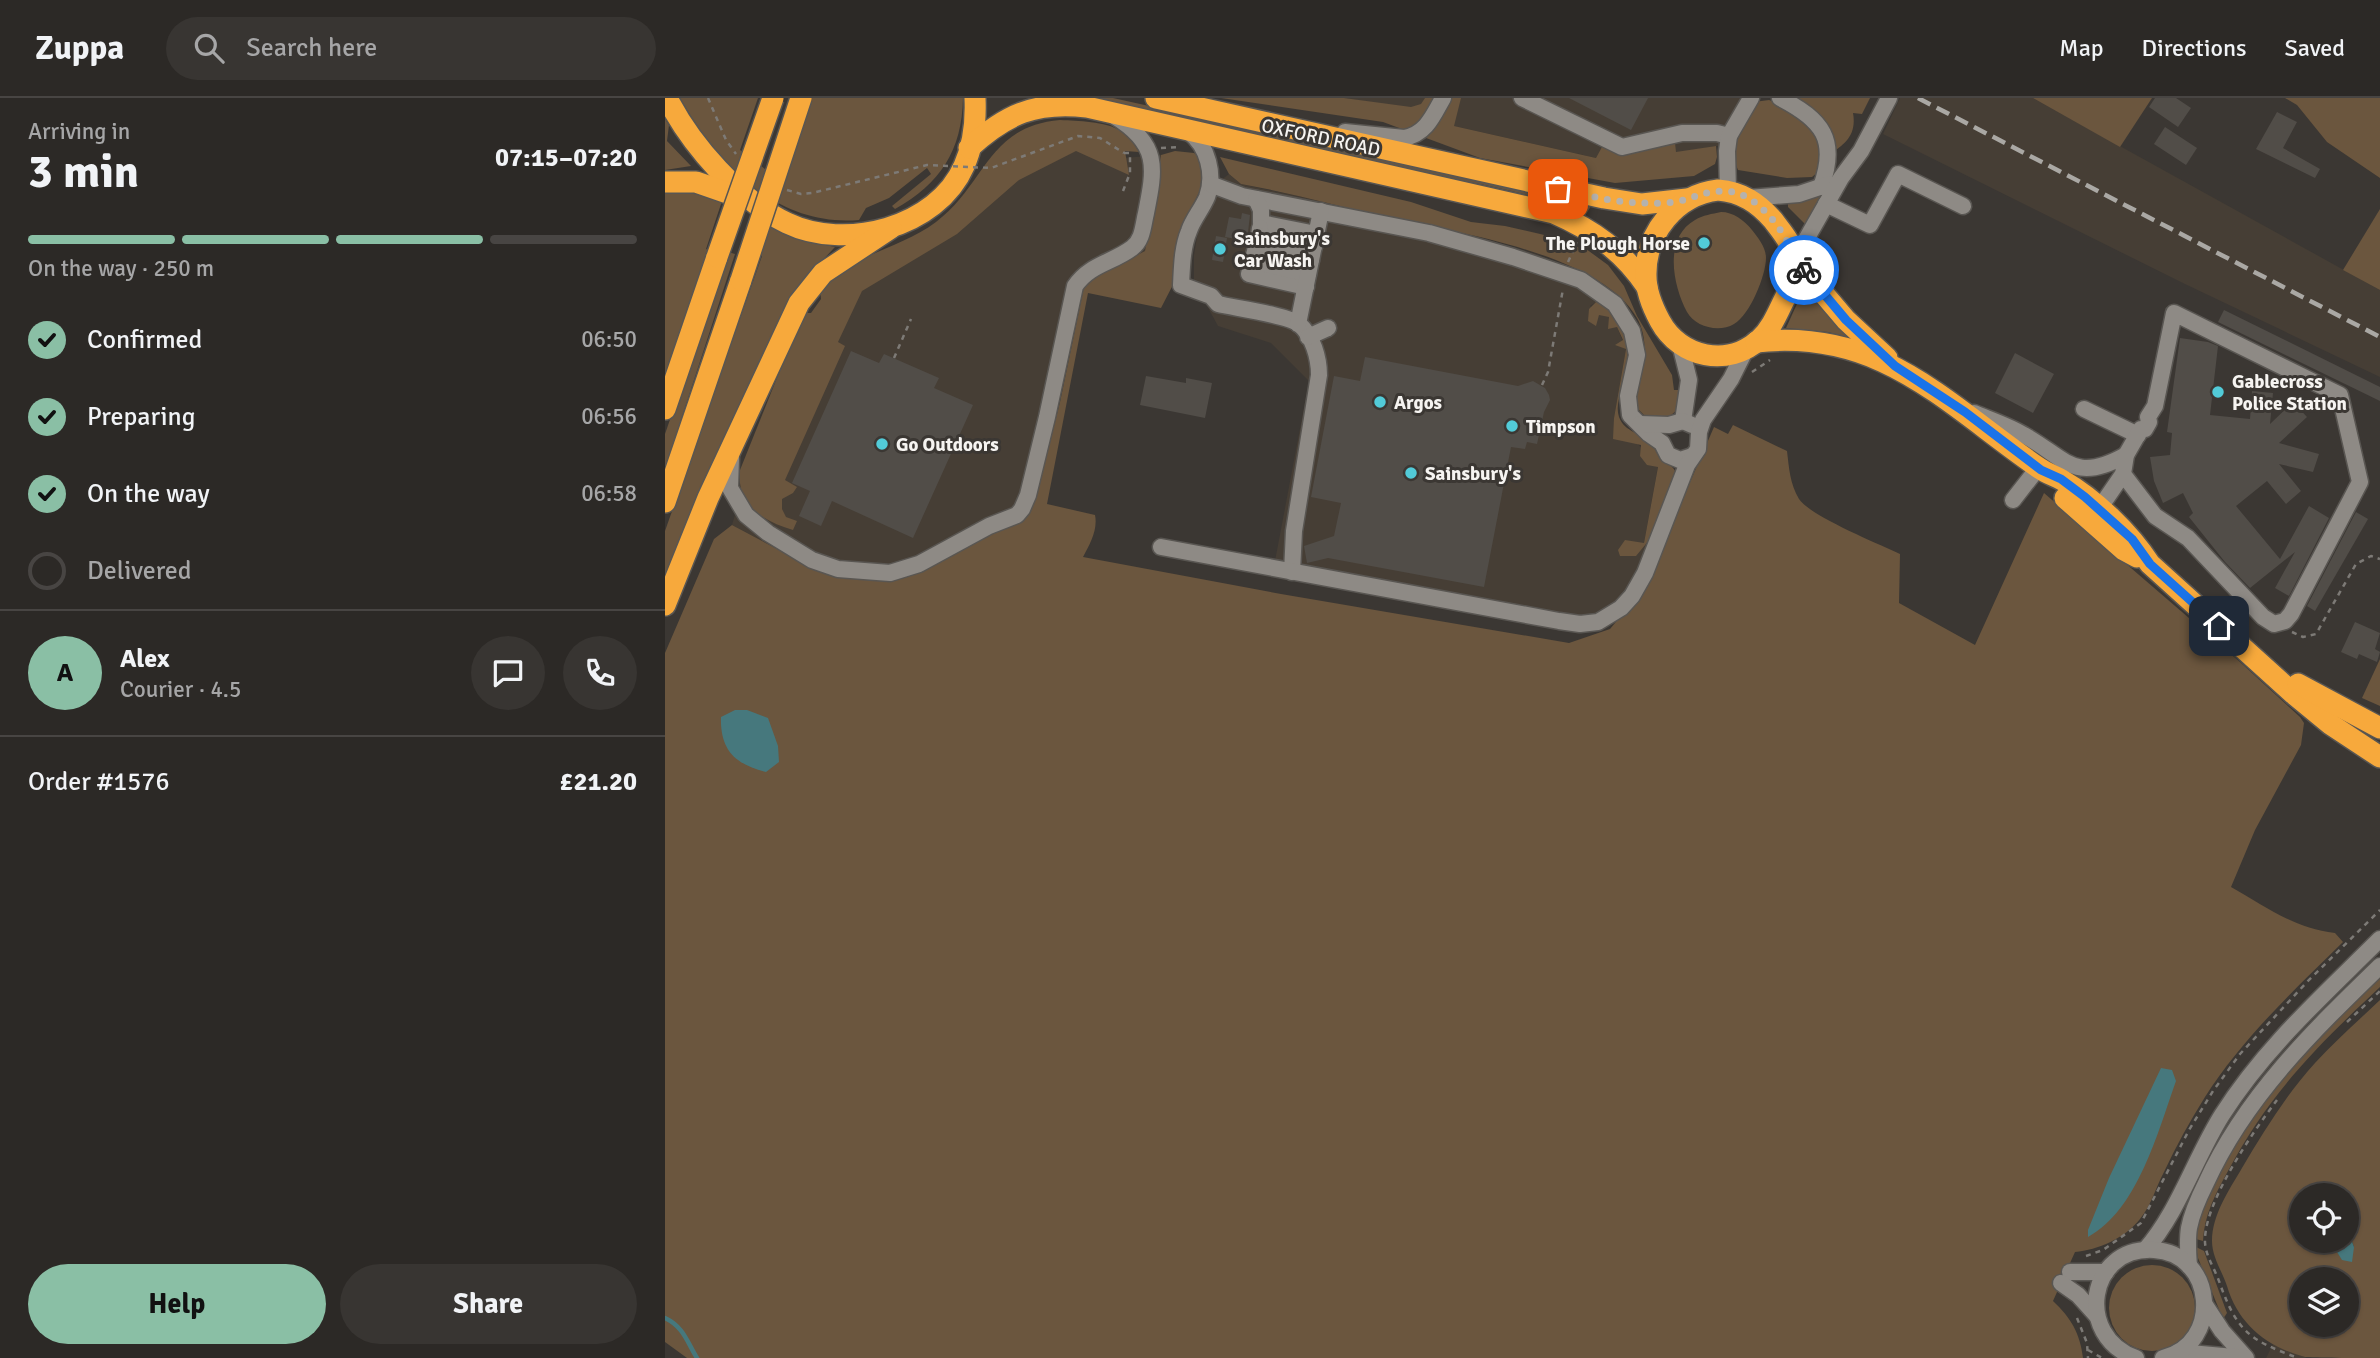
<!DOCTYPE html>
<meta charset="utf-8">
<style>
:root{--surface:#2c2926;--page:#383532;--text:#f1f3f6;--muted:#a6a6a7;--line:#484543;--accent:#8abfa5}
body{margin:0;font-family:Signika,sans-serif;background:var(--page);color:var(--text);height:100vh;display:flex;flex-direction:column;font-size:26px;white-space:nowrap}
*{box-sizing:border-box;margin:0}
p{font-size:23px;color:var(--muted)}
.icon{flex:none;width:38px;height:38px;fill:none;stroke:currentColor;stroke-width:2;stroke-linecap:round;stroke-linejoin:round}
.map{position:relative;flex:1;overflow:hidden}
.side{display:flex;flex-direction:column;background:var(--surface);width:665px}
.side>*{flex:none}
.buttons{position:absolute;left:1624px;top:1085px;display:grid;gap:14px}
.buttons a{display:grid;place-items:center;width:70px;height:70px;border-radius:50%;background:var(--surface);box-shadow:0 2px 5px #0004,0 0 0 2px var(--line);font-size:35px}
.pin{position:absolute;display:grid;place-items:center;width:60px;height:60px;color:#fff;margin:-30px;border-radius:14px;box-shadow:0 4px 10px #0006}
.courier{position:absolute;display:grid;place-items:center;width:70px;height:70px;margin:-35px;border:5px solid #1a73e8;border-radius:50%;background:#fff;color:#222;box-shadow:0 2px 9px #0007}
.overview em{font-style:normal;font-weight:700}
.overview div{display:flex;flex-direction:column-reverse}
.overview{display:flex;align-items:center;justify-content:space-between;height:119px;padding:0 28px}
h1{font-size:46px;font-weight:700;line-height:52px}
.bar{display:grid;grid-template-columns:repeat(4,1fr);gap:10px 7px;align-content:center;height:84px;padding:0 28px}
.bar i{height:9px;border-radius:5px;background:var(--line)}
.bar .active{background:var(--accent)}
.bar p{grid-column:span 4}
.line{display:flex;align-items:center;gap:18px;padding:0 28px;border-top:2px solid var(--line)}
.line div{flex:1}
.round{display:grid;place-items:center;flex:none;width:74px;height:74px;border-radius:37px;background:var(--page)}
ol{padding:0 28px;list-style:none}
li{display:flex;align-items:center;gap:21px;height:77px}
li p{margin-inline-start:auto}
li .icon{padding:7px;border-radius:50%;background:var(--accent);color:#111;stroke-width:4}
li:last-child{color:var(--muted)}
li i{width:38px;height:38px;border:4px solid var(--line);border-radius:50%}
.primary-button{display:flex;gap:14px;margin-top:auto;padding:14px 28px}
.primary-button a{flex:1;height:80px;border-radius:42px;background:var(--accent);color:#111;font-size:28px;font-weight:700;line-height:80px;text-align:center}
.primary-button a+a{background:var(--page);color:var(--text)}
header{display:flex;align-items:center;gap:42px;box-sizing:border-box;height:98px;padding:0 35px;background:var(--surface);border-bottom:2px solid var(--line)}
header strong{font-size:33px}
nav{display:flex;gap:38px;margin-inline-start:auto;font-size:24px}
.search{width:490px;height:63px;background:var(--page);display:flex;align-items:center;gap:18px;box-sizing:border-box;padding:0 24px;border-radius:38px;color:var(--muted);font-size:26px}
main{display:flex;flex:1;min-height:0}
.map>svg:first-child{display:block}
</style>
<header>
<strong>Zuppa</strong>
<div class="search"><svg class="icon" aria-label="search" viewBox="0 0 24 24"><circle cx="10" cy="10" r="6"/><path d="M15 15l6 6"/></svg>Search here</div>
<nav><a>Map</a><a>Directions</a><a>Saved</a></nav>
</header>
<main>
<section class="side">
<div class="overview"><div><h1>3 min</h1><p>Arriving in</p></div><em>07:15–07:20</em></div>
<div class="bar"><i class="active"></i><i class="active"></i><i class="active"></i><i></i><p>On the way · 250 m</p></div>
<ol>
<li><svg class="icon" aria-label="check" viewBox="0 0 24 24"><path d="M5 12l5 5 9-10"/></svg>Confirmed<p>06:50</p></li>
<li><svg class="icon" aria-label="check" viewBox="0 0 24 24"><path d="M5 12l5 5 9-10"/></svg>Preparing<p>06:56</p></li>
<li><svg class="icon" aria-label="check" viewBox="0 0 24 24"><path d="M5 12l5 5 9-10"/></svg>On the way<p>06:58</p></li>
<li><i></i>Delivered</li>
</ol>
<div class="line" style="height:126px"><b class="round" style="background:var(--accent);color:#111">A</b><div><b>Alex</b><p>Courier · 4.5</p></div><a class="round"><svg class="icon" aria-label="chat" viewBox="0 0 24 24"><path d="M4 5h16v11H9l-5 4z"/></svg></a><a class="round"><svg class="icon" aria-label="phone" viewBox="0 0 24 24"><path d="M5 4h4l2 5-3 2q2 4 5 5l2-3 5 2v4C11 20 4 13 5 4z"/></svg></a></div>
<div class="line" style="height:91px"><div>Order #1576</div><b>£21.20</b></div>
<div class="primary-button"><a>Help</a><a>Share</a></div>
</section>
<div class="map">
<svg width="1715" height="1260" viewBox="0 0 1715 1260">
<rect width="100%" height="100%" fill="#3b3733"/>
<!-- built -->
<g fill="#463e35">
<path d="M679 0H1091L1070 50 1051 48 1011 55 931 60 789 28 729 8Z"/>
<path d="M1235 0H1368L1715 192V279L1520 186 1218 36Z"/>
<path d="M404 48 458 60 496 57 480 153 420 184 370 404 320 435 237 481H217L150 471 67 427 80 383 194 184Z"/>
<path d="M564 76 576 86 790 132 871 156 924 177 954 199 944 211 931 204 925 208 945 219 952 229 961 251 949 320 993 368 979 445 982 447 972 477 963 495 941 515 925 518 906 517 610 463 644 283 606 245 553 228 529 184V157L533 133 547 106 555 83Z"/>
<path d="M1608 1246 1642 1260H1601Z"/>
</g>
<!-- green -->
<g fill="#6b563e" fill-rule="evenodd">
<path d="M15 0H93L75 52 117 84 146 0H298C297 53 275 86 230 111L227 108 266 76 262 70 224 100 201 110 194 122C112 129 53 67 15 0Z"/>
<path d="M431 0H448L868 93 926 108 920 118C866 92 803 85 744 72 640 49 535 26 431 0Z"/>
<path d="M556 0H679L746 9 756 6 760 0H796L789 28 931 60 937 49 953 55 1010 45 1011 54 1051 48 1052 59 1050 66 1029 78 950 85 815 60 718 24Z"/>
<path d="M1130 0H1205L1197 16 1188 15C1191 32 1185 42 1171 52L1163 49 1147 12Z"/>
<path d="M1368 0H1487L1455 49Z"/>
<path d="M1620 0H1715V80L1662 44 1632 7Z"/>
<path d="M1104 2C1126 10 1157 26 1160 53 1161 58 1158 65 1158 70L1147 79 1122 80 1073 72C1062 49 1079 25 1089 4Z"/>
<path d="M0 21 4 27 2 43 26 68 0 72Z"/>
<path d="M395 22C413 23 440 23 456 33 464 38 469 46 474 54L460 53 464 77 411 53 354 82 292 136 197 193 173 244 180 248 120 382 132 389 128 395 117 401V411L121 419 132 423 128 432C98 423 71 408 75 372L138 215H146L156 201 155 190C187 156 235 151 271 124 320 88 322 28 395 22Z"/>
<path d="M510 53 529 55 538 60 540 82 520 123 513 177 496 210 423 195 382 406 430 417C433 432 425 446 418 459L616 496 904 545 945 531 979 490 1049 329 1063 336 1068 327 1122 353C1124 370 1125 386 1134 401 1145 418 1214 446 1235 456L1234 505 1310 547 1379 395 1575 564 1635 619 1639 625 1636 647 1590 732 1566 789C1601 809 1629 830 1670 835L1678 844C1629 892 1577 941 1540 999 1525 1023 1511 1048 1499 1074 1491 1089 1486 1108 1475 1121 1460 1140 1433 1152 1410 1154L1388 1203C1406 1220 1415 1235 1418 1260H22L0 1244V555L49 441 67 427 150 471 217 481H237L320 435 356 423 371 400 395 304 420 184 480 153 496 57Z"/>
<path d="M555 59 746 104 806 124 840 128 888 139 915 150 917 148 943 167 959 188 972 218 1007 277 1009 292H1017L1013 311 1004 319H981L972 310 970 303C976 274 987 248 972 220 936 156 794 135 726 120 676 109 627 95 576 86L564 76Z"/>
<path d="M14 93H30L58 100 41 151 44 152 0 280V96Z"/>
<path d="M1159 93V97L1140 126 1123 109V105L1143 101Z"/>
<path d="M1715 111V192L1678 172Z"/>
<path d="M1056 114C1068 114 1079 122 1087 132 1093 140 1101 149 1101 160 1101 177 1085 217 1069 226 1054 235 1030 229 1022 214 1008 188 998 140 1030 122 1038 117 1047 116 1056 114Z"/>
<path d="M105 127 132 141 170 149 137 184 0 477V433L97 158 95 156Z"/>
<path d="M63 154 70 156 0 371V336Z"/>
<path d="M1141 186 1186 237 1185 240 1163 234 1121 230Z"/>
<path d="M931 204C939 205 947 213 951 220 967 247 964 263 956 292 954 301 951 310 954 319 960 335 976 334 986 345 991 351 992 358 998 363 1003 367 1007 367 1010 373L985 441 971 458H955L953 452 960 442 979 445 993 369 982 367 975 358 976 347 948 341 949 320 961 251 950 247 958 242 952 229 943 231 944 219 934 217 931 228 923 223 924 211Z"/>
<path d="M1715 561V608L1697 600Z"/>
<path d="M1715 880V889C1652 948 1604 996 1563 1073 1551 1095 1539 1117 1538 1143L1531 1141C1533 1113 1546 1090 1560 1066 1601 992 1654 937 1715 880Z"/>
<path d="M1715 902V1260C1695 1260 1658 1260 1640 1259 1602 1249 1573 1226 1562 1188 1557 1173 1547 1159 1547 1143 1547 1117 1564 1092 1577 1070 1599 1033 1621 997 1650 965 1670 943 1693 923 1715 902ZM1636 1097H1682V1130L1689 1149 1677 1161 1665 1143H1636ZM1636 1181H1682V1227H1636Z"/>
<path d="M1531 1149 1539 1153 1562 1215 1558 1221 1533 1160Z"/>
<circle cx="1487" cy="1210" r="43"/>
</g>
<!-- water -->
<g fill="#46787d">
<path d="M70 612H82L103 620 113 648 114 664 101 674C69 666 55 651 56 619Z"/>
<path d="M1496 970 1507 972 1511 983C1493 1033 1473 1112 1423 1139V1132L1444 1080Z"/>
<path d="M1682 1130 1689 1149 1687 1164 1677 1162 1665 1143H1682Z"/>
</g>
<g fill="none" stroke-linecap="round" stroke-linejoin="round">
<!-- stream -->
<path stroke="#46787d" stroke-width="4.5" d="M0 1220C19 1229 22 1244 32 1260"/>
</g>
<!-- building -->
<g fill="#514d48">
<path d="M904 0H983L966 32Z"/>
<path d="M1490 0H1511L1526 10 1513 29 1484 9Z"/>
<path d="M1612 14 1632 24 1618 50 1655 71 1650 80 1591 51Z"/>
<path d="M1500 29 1532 50 1521 67 1489 46Z"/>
<path d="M577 115 585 117 582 143 560 139 564 119 576 121Z"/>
<path d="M551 138 562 140 558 164 547 162Z"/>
<path d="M1559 212 1715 289V303L1553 224Z"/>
<path d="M1515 240 1543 244 1553 248 1545 317 1585 321 1587 293 1608 295 1605 326 1628 304 1642 319 1614 345 1654 356 1648 374 1614 366 1636 393 1621 406 1602 383 1571 408 1615 461 1644 408 1664 420 1624 498 1610 490 1630 454 1585 490 1560 464 1524 419 1528 415 1518 395 1498 405 1489 383 1485 359 1505 357 1507 335 1502 334Z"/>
<path d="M186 253 214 265 219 256 274 280 269 290 308 307 248 440 167 403 156 428 134 418 145 393 127 385Z"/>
<path d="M1350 255 1389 276 1368 315 1330 295Z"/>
<path d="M700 259 853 288 868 283 880 290 884 297 885 302 879 314 872 346 862 344 860 351 846 349 819 489 663 460 642 465 639 448 669 438 676 405 646 399 669 278 695 283Z"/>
<path d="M481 278 521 285V280L547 285 540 320 475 307Z"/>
<path d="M1691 414 1703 421 1650 513 1642 508Z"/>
<path d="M1690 524 1715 535 1710 551 1715 554 1712 564 1694 556 1692 561 1676 554Z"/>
</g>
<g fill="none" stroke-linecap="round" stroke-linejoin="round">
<!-- minor casing -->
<g stroke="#595652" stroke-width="19">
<g id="minor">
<path d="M857 0 957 49 1017 35H1052L1064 38"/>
<path d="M1115 0C1158 22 1173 42 1156 89"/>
<path d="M524 34C543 48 550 77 542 99 537 111 528 121 524 133 517 150 517 169 516 187L546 198 553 206C570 210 622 217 634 226 648 238 654 260 654 277L629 433 627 474"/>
<path d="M680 34 739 40C761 36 768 18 778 0"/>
<path d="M545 86 577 98 764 135 848 159 916 182 950 206 967 233 972 257 963 298 965 317 984 336 997 345 1003 357 1015 362 1027 358"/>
<path d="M1063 93 1062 53 1064 38 1086 0"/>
<path d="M1083 100 1134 96 1164 86"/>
<path d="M591 101 596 112V125L651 136"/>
<path d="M1161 106 1205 127 1233 76 1298 108"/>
<path d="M595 130 594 138 649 149"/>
<path d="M594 138 584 176 641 189"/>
<path d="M591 149 646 162"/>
<path d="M1130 161 1176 80 1196 53 1224 0"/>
<path d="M588 163 643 176"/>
<path d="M633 226 656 113"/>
<path d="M643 239 663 230"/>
<path d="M1015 246 1024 282 1018 323"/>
<path d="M1419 311 1473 337"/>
<path d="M1309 315C1326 322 1344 328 1359 337 1402 361 1409 386 1461 357"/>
<path d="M975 326 1004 327 1018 323 1027 327"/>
<path d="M66 360 65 390 81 417 103 435 147 462 173 471 225 475 254 466 324 428 352 417 357 411 363 397 382 319 410 188C425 166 447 165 467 150 478 142 478 127 481 115 490 70 495 46 449 18"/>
<path d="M1348 402 1373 370"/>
<path d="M1434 411 1458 376 1461 357 1476 331H1480L1484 324 1483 319 1490 308 1509 215 1675 297 1695 384 1626 516 1620 523 1609 526 1598 519 1523 440 1490 418 1458 376"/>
<path d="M496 449 894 523 915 526 933 524 956 510 967 498 980 475 1022 367 1033 351 1034 334 1038 322 1066 281 1082 249"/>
<path d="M1480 1152C1513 1115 1530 1060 1557 1017 1600 949 1659 897 1715 841"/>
<path d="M1524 1168C1523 1155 1522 1142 1524 1130 1527 1114 1534 1099 1541 1085 1580 999 1648 933 1715 868"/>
<path d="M1405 1174H1441"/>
<path d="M1396 1185 1413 1197 1431 1217"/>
<path d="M1540 1207 1557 1233 1581 1260"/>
<path d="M1514 1254 1580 1260"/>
<path d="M1471 1260C1409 1238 1423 1148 1489 1152 1550 1155 1558 1246 1498 1260"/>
</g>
</g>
<!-- highway casing -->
<g stroke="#595652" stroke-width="24">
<g id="highway">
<path d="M2 0C26 47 74 102 122 125 180 153 272 130 299 68 308 48 311 22 310 0"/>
<path d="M491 0 939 100 977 106 1022 101"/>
<path d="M304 50C341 16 371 3 422 9L889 115C928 132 958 153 982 189"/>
<path d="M0 84H31L80 101"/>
<path d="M1053 92C1077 94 1093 105 1108 122 1116 133 1127 145 1130 159 1133 172 1126 188 1120 200 1113 214 1107 230 1095 241 1063 270 1015 260 995 223 988 210 981 193 981 178 980 135 1011 97 1053 92Z"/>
<path d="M1130 162 1181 222 1222 260"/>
<path d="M1091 244C1216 230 1280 305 1374 370 1381 375 1390 378 1397 382 1430 401 1465 435 1485 466L1631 598 1665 626 1715 659"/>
<path d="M0 311 52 159"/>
<path d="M1400 400 1459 452 1472 459"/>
<path d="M0 404 76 182"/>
<path d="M0 507 43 400 134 205 158 175 226 130"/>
<path d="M1633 586 1715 630"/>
</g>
</g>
<!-- path -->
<g stroke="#7d7a76" stroke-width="2.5" stroke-dasharray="5 5" stroke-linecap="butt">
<path d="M496 50 514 49"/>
<path d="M459 55H469"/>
<path d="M458 93 465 75V57"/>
<path d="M1158 143 1160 168"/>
<path d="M903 164 912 144"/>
<path d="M229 260 246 221"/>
<path d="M1087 274 1105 262"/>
<path d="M877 287 883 274 898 191"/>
<path d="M1627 534 1638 539 1651 536 1691 466 1706 458 1715 461"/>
<path d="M1682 924 1715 893"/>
<path d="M1612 1002C1588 1034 1542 1100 1540 1140 1539 1157 1550 1170 1555 1186 1573 1235 1585 1242 1633 1260"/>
<path d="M1421 1158 1438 1152 1476 1125 1524 1032 1548 993 1575 956 1642 884 1715 812"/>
<path d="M1412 1220 1422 1245 1423 1260"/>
<path d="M1423 1252 1437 1260"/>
</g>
<!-- minor -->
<use href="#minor" stroke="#8e8a85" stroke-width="16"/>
<!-- highway -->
<use href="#highway" stroke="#f7a93c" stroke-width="21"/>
<!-- rail -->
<path stroke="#aaa8a4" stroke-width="4.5" stroke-dasharray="14 7" stroke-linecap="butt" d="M1253 0 1715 239"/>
<!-- highway-bridge casing -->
<g stroke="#595652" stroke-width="24" stroke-linecap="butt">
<g id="highway-bridge">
<path d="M52 159 108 0"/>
<path d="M76 182 136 0"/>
</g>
</g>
<!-- path-bridge -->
<g stroke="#7d7a76" stroke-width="2.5" stroke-dasharray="5 5" stroke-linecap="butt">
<path d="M43 0 61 42 71 56"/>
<path d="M122 92 136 96 147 95 262 67 326 70 413 38 435 40 459 55"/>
</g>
<!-- highway-bridge -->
<use href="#highway-bridge" stroke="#f7a93c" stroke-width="21"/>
</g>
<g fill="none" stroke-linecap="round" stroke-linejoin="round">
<!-- done -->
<path stroke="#b5b2ae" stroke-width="7" stroke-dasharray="0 12.6" d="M893 91C921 97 950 105 979 105 992 106 1010 105 1022 101 1047 92 1070 87 1093 107 1105 117 1116 131 1123 145 1129 155 1131 163 1139 172"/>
<!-- route -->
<path stroke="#1a73e8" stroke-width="9" d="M1139 172 1181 222 1230 268 1300 314 1376 372 1396 381 1420 399 1467 441 1485 466 1554 528"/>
</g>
<!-- markers -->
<g fill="#52cbd8" stroke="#3b3733" stroke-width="2.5">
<circle cx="1039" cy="145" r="7"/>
<circle cx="555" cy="151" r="7"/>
<circle cx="1553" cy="294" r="7"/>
<circle cx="715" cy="304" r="7"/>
<circle cx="847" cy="328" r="7"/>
<circle cx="217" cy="346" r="7"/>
<circle cx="746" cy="375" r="7"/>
</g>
<g text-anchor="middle" stroke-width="6" stroke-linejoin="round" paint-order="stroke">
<!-- street labels -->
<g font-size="19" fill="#f6f4f1" stroke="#3b3733">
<text transform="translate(656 39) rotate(12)" y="7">OXFORD ROAD</text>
</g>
<!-- poi labels -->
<g font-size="19" font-weight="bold" fill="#f6f4f1" stroke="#3b3733" text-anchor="start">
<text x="569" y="147">Sainsbury's<tspan x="569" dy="22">Car Wash</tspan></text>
<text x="1025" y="152" text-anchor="end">The Plough Horse</text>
<text x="1567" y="290">Gablecross<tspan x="1567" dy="22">Police Station</tspan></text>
<text x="729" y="311">Argos</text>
<text x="861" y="335">Timpson</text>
<text x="231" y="353">Go Outdoors</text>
<text x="760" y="382">Sainsbury's</text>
</g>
</g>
</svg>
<div class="buttons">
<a><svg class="icon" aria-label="locate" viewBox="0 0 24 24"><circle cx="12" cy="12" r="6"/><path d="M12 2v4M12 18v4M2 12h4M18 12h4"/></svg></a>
<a><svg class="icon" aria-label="layers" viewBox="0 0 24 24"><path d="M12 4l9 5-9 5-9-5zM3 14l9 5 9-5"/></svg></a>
</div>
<div class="pin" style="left:893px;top:91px;background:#ea580c"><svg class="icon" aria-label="bag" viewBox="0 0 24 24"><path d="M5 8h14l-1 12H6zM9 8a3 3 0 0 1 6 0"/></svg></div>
<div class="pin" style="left:1554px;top:528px;background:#1f2937"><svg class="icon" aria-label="home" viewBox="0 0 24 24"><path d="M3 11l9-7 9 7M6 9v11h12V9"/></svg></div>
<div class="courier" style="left:1139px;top:172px"><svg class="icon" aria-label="bike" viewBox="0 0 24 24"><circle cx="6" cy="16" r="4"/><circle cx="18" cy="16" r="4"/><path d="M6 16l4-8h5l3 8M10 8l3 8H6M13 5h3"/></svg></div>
</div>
</main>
